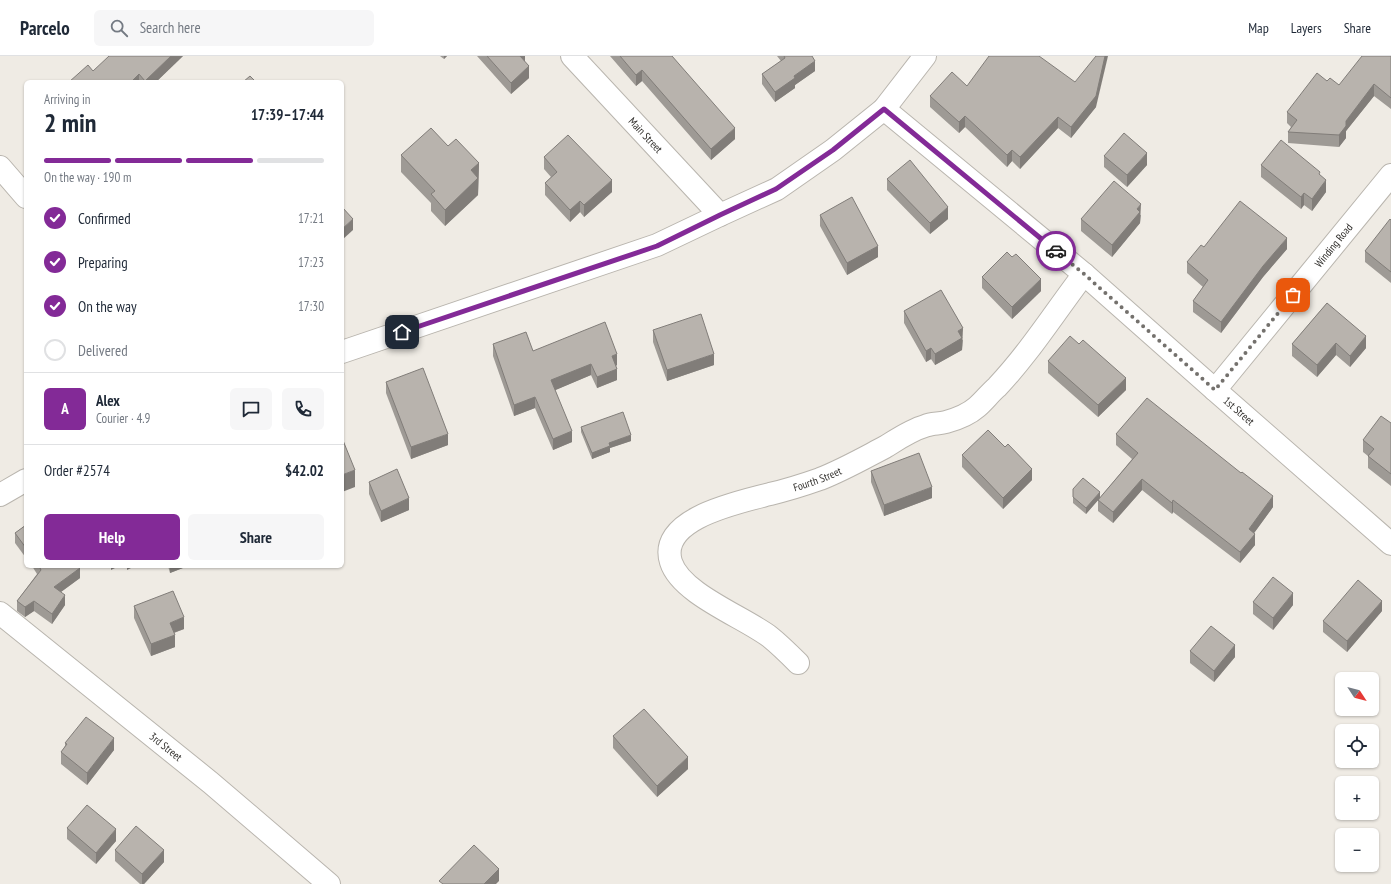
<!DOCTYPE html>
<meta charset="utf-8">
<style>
:root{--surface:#fff;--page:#f6f6f7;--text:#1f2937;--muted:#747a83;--line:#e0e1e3;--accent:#832a97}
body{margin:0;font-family:"PT Sans Narrow",sans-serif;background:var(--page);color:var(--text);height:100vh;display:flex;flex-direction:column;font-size:15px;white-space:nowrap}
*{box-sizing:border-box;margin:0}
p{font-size:13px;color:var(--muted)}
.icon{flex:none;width:22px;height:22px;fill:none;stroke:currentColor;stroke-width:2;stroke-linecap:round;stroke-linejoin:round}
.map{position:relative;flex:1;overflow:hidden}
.side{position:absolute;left:24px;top:24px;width:320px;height:488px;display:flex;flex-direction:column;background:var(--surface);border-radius:6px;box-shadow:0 1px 3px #0004}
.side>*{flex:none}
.needle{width:26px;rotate:126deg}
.buttons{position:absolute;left:1335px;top:616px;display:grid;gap:8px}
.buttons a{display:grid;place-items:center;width:44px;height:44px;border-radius:6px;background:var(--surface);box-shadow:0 1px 3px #0004;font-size:20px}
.pin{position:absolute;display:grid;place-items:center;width:34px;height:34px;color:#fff;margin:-17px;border-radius:8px;box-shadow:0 2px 6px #0006}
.courier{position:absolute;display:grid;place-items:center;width:40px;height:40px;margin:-20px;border:3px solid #832a97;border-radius:50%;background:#fff;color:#222;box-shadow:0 1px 5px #0007}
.summary em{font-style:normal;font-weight:700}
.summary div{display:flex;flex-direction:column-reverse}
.summary{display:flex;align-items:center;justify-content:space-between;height:68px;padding:0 20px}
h1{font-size:26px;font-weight:700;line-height:30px}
.bar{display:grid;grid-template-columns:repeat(4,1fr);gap:6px 4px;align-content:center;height:48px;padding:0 20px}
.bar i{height:5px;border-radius:3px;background:var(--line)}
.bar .selected{background:var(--accent)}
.bar p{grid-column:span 4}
.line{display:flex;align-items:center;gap:10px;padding:0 20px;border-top:1px solid var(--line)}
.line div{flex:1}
.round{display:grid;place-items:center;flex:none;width:42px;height:42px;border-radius:6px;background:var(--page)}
ol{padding:0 20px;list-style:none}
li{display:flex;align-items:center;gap:12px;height:44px}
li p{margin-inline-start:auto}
li .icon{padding:4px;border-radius:50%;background:var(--accent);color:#fff;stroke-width:4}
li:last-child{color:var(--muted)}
li i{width:22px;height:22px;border:2px solid var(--line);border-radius:50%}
.button{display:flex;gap:8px;margin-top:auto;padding:8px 20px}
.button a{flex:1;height:46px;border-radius:6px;background:var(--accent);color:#fff;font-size:16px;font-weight:700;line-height:46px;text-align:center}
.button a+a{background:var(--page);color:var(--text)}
header{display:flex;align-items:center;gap:24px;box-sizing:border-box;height:56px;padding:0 20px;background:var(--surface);border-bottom:1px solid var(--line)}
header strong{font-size:19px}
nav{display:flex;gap:22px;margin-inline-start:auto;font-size:14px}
.search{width:280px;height:36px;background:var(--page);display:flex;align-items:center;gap:10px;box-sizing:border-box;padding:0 14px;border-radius:6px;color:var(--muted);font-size:15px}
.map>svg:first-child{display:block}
</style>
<header>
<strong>Parcelo</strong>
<div class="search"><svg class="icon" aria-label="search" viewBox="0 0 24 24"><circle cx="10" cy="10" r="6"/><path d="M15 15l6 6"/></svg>Search here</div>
<nav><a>Map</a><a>Layers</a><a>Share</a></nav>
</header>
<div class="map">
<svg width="1391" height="828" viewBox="0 0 1391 828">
<rect width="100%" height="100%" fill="#efebe4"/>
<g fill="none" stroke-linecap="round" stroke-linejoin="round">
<!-- street casing -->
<g stroke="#b9b5ae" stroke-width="24">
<g id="street">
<path id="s1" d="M572 0 720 159"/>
<path id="s2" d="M884 53 1084 218 1215 334 1391 488"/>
<path d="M0 111 26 141"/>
<path id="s3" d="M1215 334 1391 119"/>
<path id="s4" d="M0 557 211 727 329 828"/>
<path id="s5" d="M798 607C789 598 780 589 770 581 744 561 681 538 671 506 657 462 741 446 770 438 787 434 803 429 820 423 843 414 864 402 885 391 898 383 911 374 925 370 932 367 939 368 946 366 957 363 969 358 977 351 984 345 990 337 997 331 1030 296 1055 256 1084 218"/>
</g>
</g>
<!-- secondary casing -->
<g stroke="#b9b5ae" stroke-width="24">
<g id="secondary">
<path d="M342 296 657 189 720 159 777 133 833 94 884 53 925 0"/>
<path d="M0 439 26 424"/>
</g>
</g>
<!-- street -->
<use href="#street" stroke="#fff" stroke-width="22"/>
<!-- secondary -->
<use href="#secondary" stroke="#fff" stroke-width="22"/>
</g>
<!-- wall -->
<g fill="#9e9a95">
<path d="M183 0 156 26H69L93 15Z"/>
<path d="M440 0H447L444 3Z"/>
<path d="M477 0H525V6L529 22 511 38Z"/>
<path d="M610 0H672L735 83 711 104 642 25 636 30Z"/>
<path d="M777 0H812L815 15 795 29V32L775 46 762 28V18L781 5Z"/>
<path d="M1391 0V53L1374 40 1346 75V82L1339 91 1288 87V76L1291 71 1287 67V56L1327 25 1339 29Z"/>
<path d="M967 30 1096 51 1071 82 1058 72 1020 113 1012 105 1007 111 965 71 959 77 930 51V40Z"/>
<path d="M448 90 479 107 478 139 445 170 431 155V147L401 116V99Z"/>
<path d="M1104 100 1147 109 1127 131 1104 111Z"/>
<path d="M544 101 612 136 584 161 580 156 570 166 545 139V127L551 121 544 113Z"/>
<path d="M1261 109 1320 120 1326 136 1312 155 1304 149 1301 153 1261 121Z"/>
<path d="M887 123 948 163 930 178 887 134Z"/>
<path d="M820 159 878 201 847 219 820 170Z"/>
<path d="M1141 159 1140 167 1112 201 1081 175V163Z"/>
<path d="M1391 164V227L1365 206V195Z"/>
<path d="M1204 191 1287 193 1263 221 1221 277 1193 256V245L1203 231 1187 217V206Z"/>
<path d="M982 221 1041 235 1012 263 982 232Z"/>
<path d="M1327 247 1366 292 1350 311 1336 299 1317 321 1292 300V288Z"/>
<path d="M904 255 963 284 962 294 935 309 931 303 926 306 904 267Z"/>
<path d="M653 274 714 309 667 325 653 286Z"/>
<path d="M493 288 617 309 616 310 617 324 597 332 591 319 555 334 572 386 553 394 535 352 514 360 493 300Z"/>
<path d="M1048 305 1126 334 1098 361 1048 317Z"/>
<path d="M386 326 448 389 411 403 386 337Z"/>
<path d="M1391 367V430L1368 412V400L1363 396V384Z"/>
<path d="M581 371 631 385 610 392V396L592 403 581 376Z"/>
<path d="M1116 378 1273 451 1254 477 1255 489 1240 507 1173 456 1172 458 1142 434 1113 467 1098 455V444L1086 458 1073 447V433L1100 442 1132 403 1116 389Z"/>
<path d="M962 399 1032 424 1003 453 962 411Z"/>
<path d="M871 415 932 442 884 460 871 426Z"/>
<path d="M369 426 409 454 381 466 369 438Z"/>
<path d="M26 469V502L15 487V477Z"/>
<path d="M32 510H78L80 522 61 536 65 549 52 568 34 555 25 561 17 555V545L37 518Z"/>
<path d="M168 510H188L170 517Z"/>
<path d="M1253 546 1293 549 1273 574 1253 558Z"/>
<path d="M134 550 184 573 174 577 175 591 151 600 134 562Z"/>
<path d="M1382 555 1347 596 1323 576V565Z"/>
<path d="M1190 595 1235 601 1214 626 1190 607Z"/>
<path d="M613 680 688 713 657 741 613 692Z"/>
<path d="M65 687 114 694 87 729 61 708V696L65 690Z"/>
<path d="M67 772 116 785 96 808 67 783Z"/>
<path d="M115 794 164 806 144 828H140L115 805Z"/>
</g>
<!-- shaded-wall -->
<g fill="#817d79">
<path d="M171 0H183L156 26H145V25Z"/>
<path d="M444 0H447L444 3Z"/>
<path d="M520 0H525V7Z"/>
<path d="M1105 0H1108L1096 51 1071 82V71Z"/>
<path d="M815 5V15L795 29V32L775 46V36L794 20Z"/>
<path d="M529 10V22L511 38V27Z"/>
<path d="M642 14V25L636 30V19Z"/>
<path d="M139 18V26H131Z"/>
<path d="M1374 28V40L1346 75V82L1339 91V79L1346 65Z"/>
<path d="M965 60V71L959 77V66Z"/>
<path d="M1058 61V72L1020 113V101Z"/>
<path d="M735 72V83L711 104V93Z"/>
<path d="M1012 94V105L1007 111V99Z"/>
<path d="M1147 97V109L1127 131V119Z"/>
<path d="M479 107 478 139 445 170V154L471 114Z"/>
<path d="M612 124V136L584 161V149Z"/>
<path d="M1326 124V136L1312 155V143Z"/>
<path d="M1304 137V149L1301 153V141Z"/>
<path d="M580 145V156L570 166V154Z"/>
<path d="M1141 148 1140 167 1112 201V189L1137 153Z"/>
<path d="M948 151V163L930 178V167Z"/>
<path d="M353 163V174L342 184V173Z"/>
<path d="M1287 182V193L1263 221 1221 277V266L1263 210Z"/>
<path d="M878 190V201L847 219V207Z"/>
<path d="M1041 223V235L1012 263V251Z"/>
<path d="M963 272 962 294 935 309V298L958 275Z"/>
<path d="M1366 280V292L1350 311V300Z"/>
<path d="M1336 287V299L1317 321V309Z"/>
<path d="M931 292V303L926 306V295Z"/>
<path d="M617 298V309L612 311V300Z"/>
<path d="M714 298V309L667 325V314Z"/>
<path d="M591 308V319L551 336V324Z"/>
<path d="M617 313V324L597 332V321Z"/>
<path d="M1126 322V334L1098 361V349Z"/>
<path d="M535 341V352L514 360V349Z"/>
<path d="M572 375V386L553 394V383Z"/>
<path d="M448 378V389L411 403V391Z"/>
<path d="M631 379V385L610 392V396L592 403V397L609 387Z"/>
<path d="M1032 413V424L1003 453V442Z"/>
<path d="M355 414V431L342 436V419Z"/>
<path d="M1142 423V434L1113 467V456Z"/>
<path d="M932 431V442L884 460V449Z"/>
<path d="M1100 436V442L1086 458V452Z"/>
<path d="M1273 440V451L1249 484V473Z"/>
<path d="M409 442V454L381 466V455Z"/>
<path d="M1173 444V456L1172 458V447Z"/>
<path d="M1255 478V489L1240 507V496Z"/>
<path d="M111 510H119L111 514Z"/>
<path d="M127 510H135L127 514Z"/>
<path d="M170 510H188L170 517Z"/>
<path d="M80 512V522L54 541V531Z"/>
<path d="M1293 537V549L1273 574V562Z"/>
<path d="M65 539V549L52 568V558Z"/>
<path d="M34 545V555L25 561V551Z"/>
<path d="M1382 545V555L1347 596V585Z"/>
<path d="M184 561V573L170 578V567Z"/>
<path d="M175 579V591L151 600V588Z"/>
<path d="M1235 589V601L1214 626V615Z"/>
<path d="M114 682V694L87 729V717Z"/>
<path d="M688 701V713L657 741V730Z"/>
<path d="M116 773V785L96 808V797Z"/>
<path d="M164 794V806L144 828H142V818Z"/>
<path d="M499 813V825L496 828H484Z"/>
</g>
<!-- building -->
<g fill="#b8b3ad" stroke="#817d79">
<path d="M109 0H171L145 25 139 18 131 26H69L88 9 93 15Z"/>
<path d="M487 0H520L529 10 511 27Z"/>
<path d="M620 0H672L735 72 711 93 642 14 636 19Z"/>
<path d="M784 0H812L815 5 794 20 795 22 775 36 762 18 785 2Z"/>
<path d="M989 0H1039L1075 26 1096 0H1105L1096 40 1071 71 1058 61 1020 101 1012 94 1007 99 965 60 959 66 930 40 952 16 967 30Z"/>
<path d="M1362 0H1391V42L1374 28 1346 65V70L1339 79 1288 76 1297 64 1287 56 1317 17 1327 25 1330 22 1339 29Z"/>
<path d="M250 20 256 26H243Z"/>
<path d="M431 72 448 90 456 83 479 107 471 114 478 122 445 154 431 138 435 135 401 99Z"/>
<path d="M1124 77 1147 97 1127 119 1104 100Z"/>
<path d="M568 79 612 124 584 149 580 145 570 154 545 127 557 116 544 101Z"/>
<path d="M1281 84 1320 116 1319 118 1326 124 1312 143 1304 137 1301 141 1261 109Z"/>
<path d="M910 104 948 151 930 167 887 123Z"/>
<path d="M1114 125 1141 148 1137 153 1140 156 1112 189 1081 163Z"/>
<path d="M852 141 878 190 847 207 820 159Z"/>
<path d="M1240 145 1287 182 1263 210 1221 266 1193 245 1208 224 1187 206 1201 189 1204 191Z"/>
<path d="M342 151 353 163 342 173Z"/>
<path d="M1390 163 1391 164V216L1365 195Z"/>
<path d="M1007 196 1012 201 1016 198 1041 223 1012 251 982 221Z"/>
<path d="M941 234 963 272 958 275 962 282 935 298 931 292 926 295 904 255Z"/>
<path d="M1327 247 1366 280 1350 300 1336 287 1317 309 1292 288Z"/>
<path d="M701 258 714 298 667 314 653 274Z"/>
<path d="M605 266 617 298 612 300 617 313 597 321 591 308 551 324 572 375 553 383 535 341 514 349 493 288 526 276 533 295Z"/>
<path d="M1070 280 1079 288 1083 284 1126 322 1098 349 1048 305Z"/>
<path d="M423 312 448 378 411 391 386 326Z"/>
<path d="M1147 342 1241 417 1242 416 1273 440 1249 473 1255 478 1240 496 1173 444 1172 447 1142 423 1113 456 1098 444 1138 397 1116 378Z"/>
<path d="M623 356 631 379 609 387 610 390 592 397 581 371Z"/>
<path d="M1381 360 1391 367V418L1368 400 1374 393 1363 384Z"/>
<path d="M988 374 1005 391 1008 388 1032 413 1003 442 962 399Z"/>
<path d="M342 382 355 414 342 419Z"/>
<path d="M919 397 932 431 884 449 871 415Z"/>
<path d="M397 413 409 442 381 455 369 426Z"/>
<path d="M1083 422 1100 436 1086 452 1073 441V433Z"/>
<path d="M26 469V492L15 477Z"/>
<path d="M39 510H78L80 512 54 531 65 539 52 558 34 545 25 551 17 545 41 514Z"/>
<path d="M1273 521 1293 537 1273 562 1253 546Z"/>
<path d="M1358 524 1382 545 1347 585 1323 565Z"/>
<path d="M173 535 184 561 170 567 175 579 151 588 134 550Z"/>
<path d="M1211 570 1235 589 1214 615 1190 595Z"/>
<path d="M644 653 688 701 657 730 613 680Z"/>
<path d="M86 661 114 682 87 717 61 696 67 688 65 687Z"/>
<path d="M87 749 116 773 96 797 67 772Z"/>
<path d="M136 770 164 794 142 818 115 794Z"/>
<path d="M474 789 499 813 484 828H443L439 825Z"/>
</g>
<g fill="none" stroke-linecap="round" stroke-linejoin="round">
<!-- done -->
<path stroke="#74716d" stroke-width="4" stroke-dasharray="0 7.2" d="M1056 195 1084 218 1215 334 1293 239"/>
<!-- route -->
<path stroke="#832a97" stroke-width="5" d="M402 276 657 190 720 159 776 133 833 94 884 53 1056 195"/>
</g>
<g text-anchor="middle" stroke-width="3.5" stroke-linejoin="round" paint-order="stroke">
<!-- street labels -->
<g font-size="11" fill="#32302d" stroke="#fdf8f1">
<text dy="4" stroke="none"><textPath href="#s1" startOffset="108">Main Street</textPath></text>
<text dy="4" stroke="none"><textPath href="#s3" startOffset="187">Winding Road</textPath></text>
<text dy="4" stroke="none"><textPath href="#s2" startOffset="466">1st Street</textPath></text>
<text dy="4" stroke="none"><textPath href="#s5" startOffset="347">Fourth Street</textPath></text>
<text dy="4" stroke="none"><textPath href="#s4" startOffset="213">3rd Street</textPath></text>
</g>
</g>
</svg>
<div class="buttons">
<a><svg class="needle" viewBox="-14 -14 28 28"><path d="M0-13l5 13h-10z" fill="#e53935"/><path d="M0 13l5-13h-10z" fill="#747a83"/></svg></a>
<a><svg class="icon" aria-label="locate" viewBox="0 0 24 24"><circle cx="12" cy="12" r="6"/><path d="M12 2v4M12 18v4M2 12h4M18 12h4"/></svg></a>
<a>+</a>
<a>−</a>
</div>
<div class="pin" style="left:1293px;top:239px;background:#ea580c"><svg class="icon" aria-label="bag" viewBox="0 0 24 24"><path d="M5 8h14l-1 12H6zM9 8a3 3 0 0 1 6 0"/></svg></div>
<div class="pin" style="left:402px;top:276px;background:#1f2937"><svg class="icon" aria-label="home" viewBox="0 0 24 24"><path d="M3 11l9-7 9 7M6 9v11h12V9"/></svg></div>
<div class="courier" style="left:1056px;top:195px"><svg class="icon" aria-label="car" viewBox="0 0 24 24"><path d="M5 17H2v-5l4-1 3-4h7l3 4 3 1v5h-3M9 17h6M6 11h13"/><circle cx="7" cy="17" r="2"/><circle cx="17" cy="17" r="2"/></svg></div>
<section class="side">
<div class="summary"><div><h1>2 min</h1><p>Arriving in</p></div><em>17:39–17:44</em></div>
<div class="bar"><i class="selected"></i><i class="selected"></i><i class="selected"></i><i></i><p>On the way · 190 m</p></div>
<ol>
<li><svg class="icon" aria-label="check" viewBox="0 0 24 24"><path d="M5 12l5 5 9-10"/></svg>Confirmed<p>17:21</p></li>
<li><svg class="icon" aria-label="check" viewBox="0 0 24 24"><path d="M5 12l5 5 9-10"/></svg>Preparing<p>17:23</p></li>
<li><svg class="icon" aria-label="check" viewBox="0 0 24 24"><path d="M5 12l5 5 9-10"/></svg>On the way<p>17:30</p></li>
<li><i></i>Delivered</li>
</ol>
<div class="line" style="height:72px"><b class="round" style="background:var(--accent);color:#fff">A</b><div><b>Alex</b><p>Courier · 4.9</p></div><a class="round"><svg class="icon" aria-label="chat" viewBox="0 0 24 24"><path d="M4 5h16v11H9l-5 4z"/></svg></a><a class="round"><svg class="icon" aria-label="phone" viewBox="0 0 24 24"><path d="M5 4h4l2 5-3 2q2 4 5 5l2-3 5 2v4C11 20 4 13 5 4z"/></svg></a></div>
<div class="line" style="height:52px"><div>Order #2574</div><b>$42.02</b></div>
<div class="button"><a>Help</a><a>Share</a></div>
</section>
</div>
